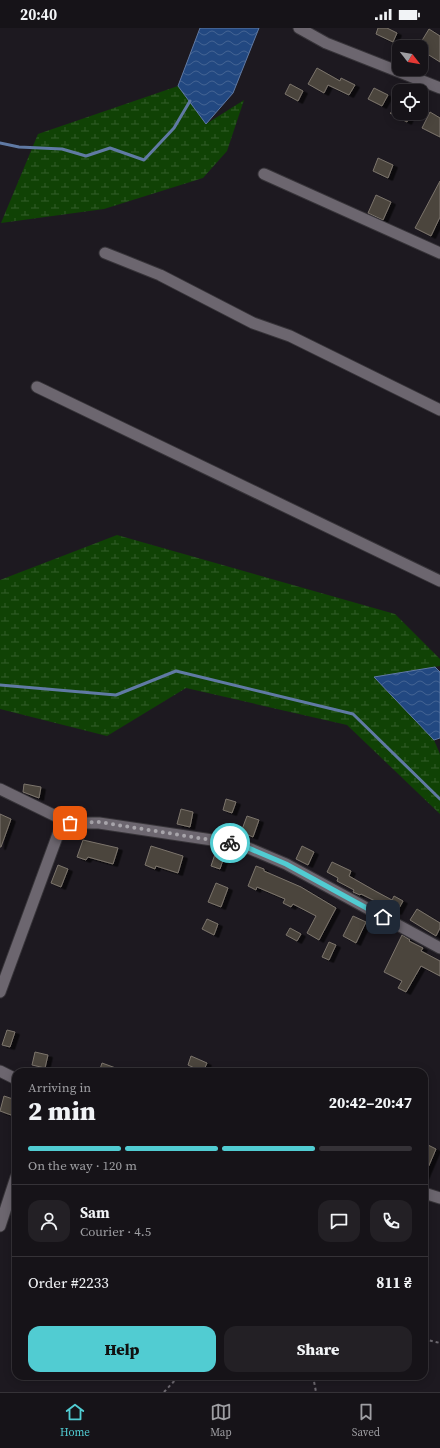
<!DOCTYPE html>
<meta charset="utf-8">
<style>
:root{--surface:#161318;--page:#232025;--text:#f1f3f6;--muted:#9e9ea2;--line:#353237;--accent:#51ccd2}
body{margin:0;font-family:"Source Serif 4",serif;background:var(--page);color:var(--text);height:100vh;display:flex;flex-direction:column;font-size:15px;white-space:nowrap}
*{box-sizing:border-box;margin:0}
p{font-size:13px;color:var(--muted)}
.icon{flex:none;width:22px;height:22px;fill:none;stroke:currentColor;stroke-width:2;stroke-linecap:round;stroke-linejoin:round}
.map{position:relative;flex:1;overflow:hidden}
.panel{position:absolute;left:12px;top:1040px;width:416px;height:312px;display:flex;flex-direction:column;background:var(--surface);border-radius:12px;box-shadow:0 2px 10px #0003,0 0 0 1px var(--line)}
.panel>*{flex:none}
.needle{width:26px;rotate:121deg}
.controls{position:absolute;left:392px;top:12px;display:grid;gap:8px}
.controls a{display:grid;place-items:center;width:36px;height:36px;border-radius:8px;background:var(--surface);box-shadow:0 2px 10px #0003,0 0 0 1px var(--line);font-size:20px}
.pin{position:absolute;display:grid;place-items:center;width:34px;height:34px;color:#fff;margin:-17px;border-radius:8px;box-shadow:0 2px 6px #0006}
.courier{position:absolute;display:grid;place-items:center;width:40px;height:40px;margin:-20px;border:3px solid #51ccd2;border-radius:50%;background:#fff;color:#222;box-shadow:0 1px 5px #0007}
.headline em{font-style:normal;font-weight:800}
.headline div{display:flex;flex-direction:column-reverse}
.headline{display:flex;align-items:center;justify-content:space-between;height:68px;padding:0 16px}
h1{font-size:26px;font-weight:800;line-height:30px}
.bar{display:grid;grid-template-columns:repeat(4,1fr);gap:6px 4px;align-content:center;height:48px;padding:0 16px}
.bar i{height:5px;border-radius:3px;background:var(--line)}
.bar .on{background:var(--accent)}
.bar p{grid-column:span 4}
.line{display:flex;align-items:center;gap:10px;padding:0 16px;border-top:1px solid var(--line)}
.line div{flex:1}
.round{display:grid;place-items:center;flex:none;width:42px;height:42px;border-radius:12px;background:var(--page)}
.button{display:flex;gap:8px;margin-top:auto;padding:8px 16px}
.button a{flex:1;height:46px;border-radius:12px;background:var(--accent);color:#111;font-size:16px;font-weight:800;line-height:46px;text-align:center}
.button a+a{background:var(--page);color:var(--text)}
.status{display:flex;justify-content:space-between;align-items:center;height:28px;padding:0 20px;background:var(--surface);direction:ltr}
.status svg{height:11px;fill:currentColor}
.tab-bar{display:flex;justify-content:space-around;align-items:center;height:56px;border-top:1px solid var(--line);background:var(--surface);font-size:11px;color:var(--muted)}
.tab-bar a{display:grid;justify-items:center;gap:2px}
.tab-bar .on{color:var(--accent)}
.map>svg:first-child{display:block}
</style>
<div class="status"><b>20:40</b><svg viewBox="0 0 49 12"><path d="M0 12V9h3v3zM5 12V6h3v6zM10 12V3h3v9zM15 12V0h3v12zM26 1h20v11H26zM47 4h2v5h-2z"/></svg></div>
<div class="map">
<svg width="440" height="1364" viewBox="0 0 440 1364">
<defs>
<pattern id="wetland-marsh" width="20" height="14" patternUnits="userSpaceOnUse"><rect width="20" height="14" fill="#104205"/><path d="M1 5h8M5 5V1M11 12h8M15 12V8" fill="none" stroke="#335e2a"/></pattern>
<pattern id="water-waves" width="16" height="10" patternUnits="userSpaceOnUse"><rect width="16" height="10" fill="#224881"/><path d="M0 5q4-4 8 0t8 0" fill="none" stroke="#436393"/></pattern>
<filter id="shadow"><feDropShadow dx="4.5" dy="2.5" stdDeviation="0" flood-color="#0009"/></filter>
</defs>
<rect width="100%" height="100%" fill="#1d1920"/>
<!-- wetland -->
<g fill="url(#wetland-marsh)">
<path d="M178 58 206 96 244 72 227 123 203 150 104 181 1 195 38 106Z"/>
<path d="M117 507 395 586 440 631V638L374 649 434 712 440 726V786L347 697 186 660 107 708 0 681V552Z"/>
</g>
<!-- water -->
<g fill="url(#water-waves)" stroke="#607aa4">
<path d="M200 0H259L233 65 206 96 178 58Z"/>
<path d="M435 639 440 644V710L434 712 374 649Z"/>
</g>
<g fill="none" stroke-linecap="round" stroke-linejoin="round">
<!-- stream -->
<g stroke="#607aa4" stroke-width="3">
<path d="M0 115 19 119 62 121 86 128 110 120 144 132 174 100 190 73"/>
<path d="M0 657 116 667 176 643 353 686 440 771"/>
</g>
</g>
<!-- building -->
<g fill="#4b443d" stroke="#7c756c" filter="url(#shadow)">
<path d="M378 0H387L397 5 393 14 376 6Z"/>
<path d="M429 1 440 8V34L421 22V19H418Z"/>
<path d="M317 40 340 53 341 50 355 57 349 67 328 57 324 65 308 56Z"/>
<path d="M290 56 303 63 298 73 285 66Z"/>
<path d="M374 60 388 67 382 78 368 71Z"/>
<path d="M430 84 440 90V109L422 100Z"/>
<path d="M390 85H411L407 94Z"/>
<path d="M378 130 393 137 388 150 373 143Z"/>
<path d="M440 153V189L431 208 415 200Z"/>
<path d="M376 167 391 174 383 192 368 185Z"/>
<path d="M24 756 41 759 39 770 23 764Z"/>
<path d="M226 771 236 774 232 785 223 782Z"/>
<path d="M181 781 193 784 190 799 177 796Z"/>
<path d="M0 786 11 791 1 819H0Z"/>
<path d="M247 788 259 792 253 809 241 804Z"/>
<path d="M83 812 118 820 113 836 88 829 86 832 77 829Z"/>
<path d="M151 818 183 828 178 845 156 838 155 841 145 837Z"/>
<path d="M302 818 314 824 308 837 296 831Z"/>
<path d="M216 823 225 826 220 841 211 838Z"/>
<path d="M332 834 351 843 349 848 377 864 392 872 394 868 403 873 397 884 361 866 360 867 353 864 354 862 337 853 338 850 327 844Z"/>
<path d="M58 837 68 841 61 859 51 855Z"/>
<path d="M256 838 264 841V843L301 859 336 880 319 912 307 905 316 888 293 876 291 879 283 875 285 871 257 859 256 862 248 858Z"/>
<path d="M216 855 228 860 221 879 208 874Z"/>
<path d="M417 881 440 895V900L436 908 410 892Z"/>
<path d="M353 888 366 894 356 915 343 908Z"/>
<path d="M207 891 218 896 214 907 202 901Z"/>
<path d="M290 900 301 906 297 913 286 907Z"/>
<path d="M402 907 410 912 409 913 423 920 421 923 440 933V948L421 938 406 964 398 960 402 953 384 944Z"/>
<path d="M329 914 336 917 329 932 322 929Z"/>
<path d="M7 1002 15 1004 10 1019 2 1017Z"/>
<path d="M35 1024 48 1027 45 1040 32 1037Z"/>
<path d="M191 1028 207 1035 203 1044 188 1037Z"/>
<path d="M102 1035 124 1043V1044H99Z"/>
<path d="M4 1068 16 1072 11 1087 0 1083Z"/>
<path d="M424 1115 436 1121 424 1149Z"/>
</g>
<g fill="none" stroke-linecap="round" stroke-linejoin="round">
<!-- street casing -->
<g stroke="#373439" stroke-width="13">
<g id="street">
<path d="M299 0 326 15 440 60"/>
<path d="M264 146 440 225"/>
<path d="M105 225 160 247 253 295 290 308 440 382"/>
<path d="M37 359 440 553"/>
<path d="M0 761 70 795"/>
<path d="M0 964 61 798 70 795H99L239 816 286 836 440 920"/>
<path d="M0 1043 16 1051"/>
<path d="M424 1165 440 1170"/>
<path d="M0 1198 16 1149"/>
</g>
</g>
<!-- path -->
<g stroke="#6e6a71" stroke-width="2" stroke-dasharray="3 3" stroke-linecap="butt">
<path d="M424 1311 440 1315"/>
<path d="M313 1348 316 1364"/>
<path d="M164 1364 179 1348"/>
</g>
<!-- street -->
<use href="#street" stroke="#6c666f" stroke-width="11"/>
</g>
<g fill="none" stroke-linecap="round" stroke-linejoin="round">
<!-- done -->
<path stroke="#a7a4aa" stroke-width="4" stroke-dasharray="0 7.2" d="M70 795 99 794 230 815"/>
<!-- route -->
<path stroke="#51ccd2" stroke-width="5" d="M230 815 239 816 286 836 383 889"/>
</g>
</svg>
<div class="controls">
<a><svg class="needle" viewBox="-14 -14 28 28"><path d="M0-13l5 13h-10z" fill="#e53935"/><path d="M0 13l5-13h-10z" fill="#9e9ea2"/></svg></a>
<a><svg class="icon" aria-label="locate" viewBox="0 0 24 24"><circle cx="12" cy="12" r="6"/><path d="M12 2v4M12 18v4M2 12h4M18 12h4"/></svg></a>
</div>
<div class="pin" style="left:70px;top:795px;background:#ea580c"><svg class="icon" aria-label="bag" viewBox="0 0 24 24"><path d="M5 8h14l-1 12H6zM9 8a3 3 0 0 1 6 0"/></svg></div>
<div class="pin" style="left:383px;top:889px;background:#1f2937"><svg class="icon" aria-label="home" viewBox="0 0 24 24"><path d="M3 11l9-7 9 7M6 9v11h12V9"/></svg></div>
<div class="courier" style="left:230px;top:815px"><svg class="icon" aria-label="bike" viewBox="0 0 24 24"><circle cx="6" cy="16" r="4"/><circle cx="18" cy="16" r="4"/><path d="M6 16l4-8h5l3 8M10 8l3 8H6M13 5h3"/></svg></div>
<section class="panel">
<div class="headline"><div><h1>2 min</h1><p>Arriving in</p></div><em>20:42–20:47</em></div>
<div class="bar"><i class="on"></i><i class="on"></i><i class="on"></i><i></i><p>On the way · 120 m</p></div>
<div class="line" style="height:72px"><a class="round"><svg class="icon" aria-label="person" viewBox="0 0 24 24"><circle cx="12" cy="8" r="4"/><path d="M4 21q1-7 8-7t8 7"/></svg></a><div><b>Sam</b><p>Courier · 4.5</p></div><a class="round"><svg class="icon" aria-label="chat" viewBox="0 0 24 24"><path d="M4 5h16v11H9l-5 4z"/></svg></a><a class="round"><svg class="icon" aria-label="phone" viewBox="0 0 24 24"><path d="M5 4h4l2 5-3 2q2 4 5 5l2-3 5 2v4C11 20 4 13 5 4z"/></svg></a></div>
<div class="line" style="height:52px"><div>Order #2233</div><b>811 ₴</b></div>
<div class="button"><a>Help</a><a>Share</a></div>
</section>
</div>
<nav class="tab-bar">
<a class="on"><svg class="icon" aria-label="home" viewBox="0 0 24 24"><path d="M3 11l9-7 9 7M6 9v11h12V9"/></svg>Home</a>
<a><svg class="icon" aria-label="map" viewBox="0 0 24 24"><path d="M3 6l6-2 6 2 6-2v14l-6 2-6-2-6 2zM9 4v14M15 6v14"/></svg>Map</a>
<a><svg class="icon" aria-label="saved" viewBox="0 0 24 24"><path d="M7 4h10v16l-5-4-5 4z"/></svg>Saved</a>
</nav>
